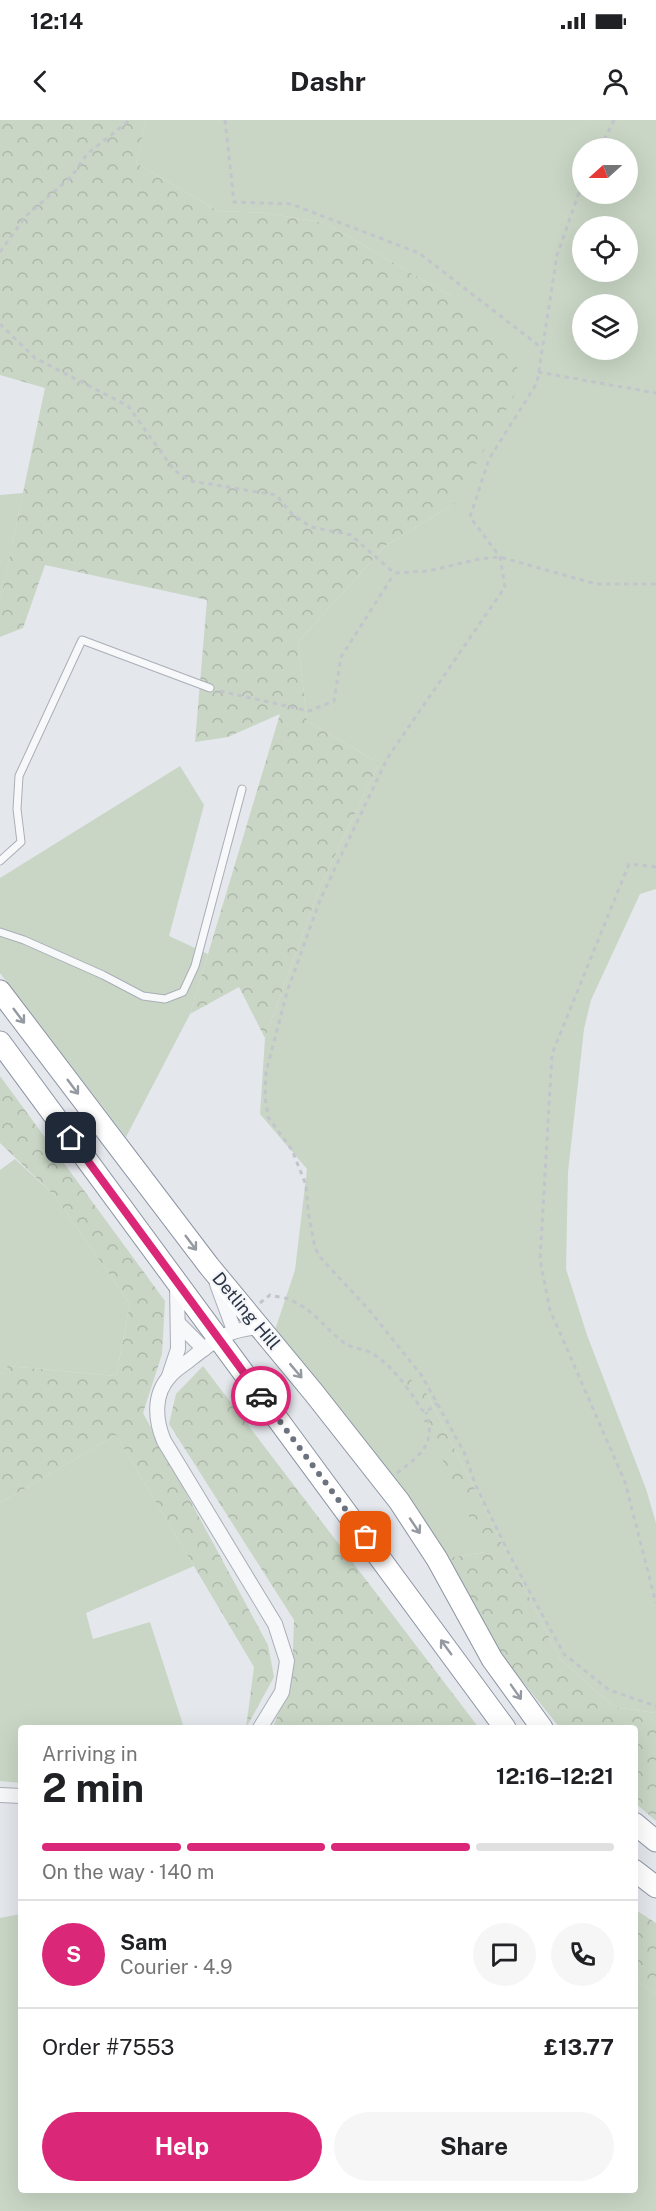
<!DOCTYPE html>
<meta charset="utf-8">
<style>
:root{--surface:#fff;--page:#f6f6f6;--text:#202124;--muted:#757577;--line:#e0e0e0;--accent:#db2777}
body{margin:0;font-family:"Public Sans",sans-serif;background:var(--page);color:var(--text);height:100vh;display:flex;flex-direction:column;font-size:22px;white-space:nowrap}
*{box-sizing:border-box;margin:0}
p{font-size:20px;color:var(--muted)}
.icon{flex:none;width:33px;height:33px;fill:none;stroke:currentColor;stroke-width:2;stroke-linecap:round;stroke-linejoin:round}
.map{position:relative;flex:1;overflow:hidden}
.sheet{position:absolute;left:18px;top:1605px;width:620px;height:468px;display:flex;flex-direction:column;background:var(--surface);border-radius:6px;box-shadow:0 6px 24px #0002}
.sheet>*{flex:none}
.needle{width:39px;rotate:249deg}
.fabs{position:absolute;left:572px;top:18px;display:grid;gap:12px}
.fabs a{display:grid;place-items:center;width:66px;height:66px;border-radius:50%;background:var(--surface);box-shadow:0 6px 24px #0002;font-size:30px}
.pin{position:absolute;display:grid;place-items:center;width:51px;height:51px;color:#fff;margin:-26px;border-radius:12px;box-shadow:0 3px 9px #0006}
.courier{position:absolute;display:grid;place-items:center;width:60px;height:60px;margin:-30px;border:4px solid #db2777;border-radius:50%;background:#fff;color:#222;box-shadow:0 2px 8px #0007}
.overview em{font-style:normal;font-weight:700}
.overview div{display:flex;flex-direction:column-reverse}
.overview{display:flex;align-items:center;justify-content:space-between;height:102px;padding:0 24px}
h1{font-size:39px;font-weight:700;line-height:45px}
.bar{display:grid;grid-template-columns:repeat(4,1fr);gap:9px 6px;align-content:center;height:72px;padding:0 24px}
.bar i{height:8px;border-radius:4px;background:var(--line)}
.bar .selected{background:var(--accent)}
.bar p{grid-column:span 4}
.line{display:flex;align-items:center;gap:15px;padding:0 24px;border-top:2px solid var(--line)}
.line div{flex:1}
.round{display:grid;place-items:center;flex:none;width:63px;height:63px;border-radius:32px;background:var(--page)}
.button{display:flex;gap:12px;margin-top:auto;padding:12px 24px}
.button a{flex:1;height:69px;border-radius:36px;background:var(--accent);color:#fff;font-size:24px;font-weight:700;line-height:69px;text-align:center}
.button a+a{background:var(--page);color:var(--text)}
.status{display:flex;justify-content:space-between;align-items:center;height:42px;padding:0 30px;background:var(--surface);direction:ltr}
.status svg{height:16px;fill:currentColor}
header{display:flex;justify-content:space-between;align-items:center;height:78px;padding:0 24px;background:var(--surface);font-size:27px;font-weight:700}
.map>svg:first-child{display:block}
</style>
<div class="status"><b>12:14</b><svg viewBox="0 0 49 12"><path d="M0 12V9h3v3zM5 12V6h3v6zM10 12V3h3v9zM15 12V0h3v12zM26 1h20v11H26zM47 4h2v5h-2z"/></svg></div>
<header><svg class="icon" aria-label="back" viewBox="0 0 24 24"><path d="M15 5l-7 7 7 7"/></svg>Dashr<svg class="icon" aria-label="person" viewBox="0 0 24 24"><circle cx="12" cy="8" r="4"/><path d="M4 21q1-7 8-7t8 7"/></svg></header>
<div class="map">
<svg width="656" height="2091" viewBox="0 0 656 2091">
<defs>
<pattern id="forest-crowns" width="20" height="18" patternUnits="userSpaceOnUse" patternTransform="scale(1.5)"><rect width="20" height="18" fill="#c9d6c5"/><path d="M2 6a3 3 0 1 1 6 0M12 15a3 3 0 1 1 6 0" fill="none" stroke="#adb8ab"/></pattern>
</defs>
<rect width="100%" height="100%" fill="#e4e7ec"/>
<!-- green -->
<g fill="#c9d6c5" fill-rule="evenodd">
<path d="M146 0H656V769L640 774 591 880 584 909 568 1052 566 1149 587 1215 646 1369 656 1403V1593L614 1587 560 1539 427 1274 486 1432 446 1438 274 1213 295 1150 307 1049 260 994 265 918 320 767 379 643 307 601 298 522 385 426 454 384 451 176 325 103 266 93 218 91 136 43ZM582 28H627V74H582ZM582 106H627V152H582ZM582 184H627V230H582Z"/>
<path d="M23 373 1 478 0 482V375Z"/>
<path d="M180 646 204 685 169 816 208 834 190 894 126 1017 0 853V758Z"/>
<path d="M15 1039 54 1075 130 1184 116 1256 8 1246 0 1254V1050Z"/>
<path d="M116 1315 194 1446 86 1493 93 1519 150 1502 184 1608H21V1663L0 1661V1383Z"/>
<path d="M21 1794V2070H634L635 1860 656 1874V2091H0V1798Z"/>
</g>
<!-- forest -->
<g fill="url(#forest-crowns)">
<path d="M0 0H146L136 43 218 91 266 93 325 103 451 176 525 256 454 384 385 426 298 522 307 601 379 643 320 767 265 918 239 867 190 894 280 594 228 617 195 622 207 480 45 445 23 508 0 517V482L45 268 0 255Z"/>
<path d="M0 956 165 1181 162 1234 143 1293 268 1525 274 1557 246 1608 254 1547 116 1315 0 1383V1254L8 1246 116 1256 130 1184 54 1075 0 1023Z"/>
<path d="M203 1246 479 1608 273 1607 292 1560 294 1500 169 1304 176 1274Z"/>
<path d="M400 1250 427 1274 560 1539 614 1587 656 1593V1701L635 1683 634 1608H560L496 1529 446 1438 486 1432Z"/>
<path d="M634 1789 656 1803V1874L635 1860Z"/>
</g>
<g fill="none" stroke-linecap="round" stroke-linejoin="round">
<!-- service casing -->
<g stroke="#a9aeb7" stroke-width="9">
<g id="service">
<path d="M0 741 21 722 17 689 19 656 82 520 210 568"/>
<path d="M0 812 24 820 103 855 143 876 165 879 183 872 195 846 242 669"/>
</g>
</g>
<!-- minor casing -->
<g stroke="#a9aeb7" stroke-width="16">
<g id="minor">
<path d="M217 1164 234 1210"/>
<path d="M179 1204 204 1229"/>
<path d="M258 1207C225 1211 218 1218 192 1238 185 1244 176 1249 170 1256 153 1274 155 1300 164 1321L275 1504 287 1541 282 1572 260 1608"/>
<path d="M169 1256 178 1229 177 1164"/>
<path d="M0 1675 21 1676"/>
</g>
</g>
<!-- trunk casing -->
<g stroke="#8b94a3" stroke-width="23">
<g id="trunk">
<path d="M0 871 209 1146 314 1273 399 1381 437 1439 492 1539 542 1608"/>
<path d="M0 922 505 1608"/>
<path d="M634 1703 656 1721"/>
<path d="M634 1750 656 1767"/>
</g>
</g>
<!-- path -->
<g stroke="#c2c5cb" stroke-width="3" stroke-dasharray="4.5 4.5" stroke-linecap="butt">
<path d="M225 0 234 82 291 84 419 133 542 228"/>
<path d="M600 28 614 0"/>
<path d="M582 64 557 135 537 263 489 339 470 397 500 437 505 467 388 637 320 780 287 872 266 952 265 976 268 997 292 1030 306 1065 308 1091 315 1128 320 1137 370 1191 422 1256 464 1332 476 1366 510 1436 564 1534 609 1570 656 1586"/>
<path d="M0 132 26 96 72 56 87 34 130 0"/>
<path d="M0 204 35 238 128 286 174 350 191 361 276 375 292 394 311 407 351 415 394 453 428 451 479 439 500 437 596 464H656"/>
<path d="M538 252 656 273"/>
<path d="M220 571 309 591 334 581 341 537 394 454"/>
<path d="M656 747 629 744 552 934 540 1140 550 1190 625 1362 656 1483"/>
<path d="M260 1183 270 1175C276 1177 283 1177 288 1179 311 1187 325 1208 343 1222 351 1229 364 1228 373 1234 394 1247 409 1270 422 1290L426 1292 437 1283"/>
<path d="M397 1353C422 1334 436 1324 426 1292"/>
</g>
<!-- service -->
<use href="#service" stroke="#f7f8fa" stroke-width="7"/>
<!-- minor -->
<use href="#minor" stroke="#f7f8fa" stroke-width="14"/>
<!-- trunk -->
<use href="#trunk" stroke="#fff" stroke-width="21"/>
</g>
<!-- one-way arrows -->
<defs><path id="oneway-shaft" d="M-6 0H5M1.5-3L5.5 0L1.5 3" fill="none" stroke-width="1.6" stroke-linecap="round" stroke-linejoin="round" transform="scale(1.5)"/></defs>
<g stroke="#959aa2">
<use href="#oneway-shaft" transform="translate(19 896) rotate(53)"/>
<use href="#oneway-shaft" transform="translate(73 967) rotate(53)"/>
<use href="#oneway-shaft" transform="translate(191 1123) rotate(53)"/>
<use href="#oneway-shaft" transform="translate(296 1251) rotate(50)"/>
<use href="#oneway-shaft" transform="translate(415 1406) rotate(56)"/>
<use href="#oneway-shaft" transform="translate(446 1527) rotate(-126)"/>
<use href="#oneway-shaft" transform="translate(516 1572) rotate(55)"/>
</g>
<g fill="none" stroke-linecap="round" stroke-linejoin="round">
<!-- done -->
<path stroke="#6c737f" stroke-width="6" stroke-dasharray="0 10.8" d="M261 1276 366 1417"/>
<!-- route -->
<path stroke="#db2777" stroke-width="8" d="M71 1018 261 1276"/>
</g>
<g text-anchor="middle" stroke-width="4.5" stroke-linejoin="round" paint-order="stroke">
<!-- street labels -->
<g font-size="18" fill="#2b3445" stroke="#f4f6f9">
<text transform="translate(246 1191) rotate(50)" y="6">Detling Hill</text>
</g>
</g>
</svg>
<div class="fabs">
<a><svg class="needle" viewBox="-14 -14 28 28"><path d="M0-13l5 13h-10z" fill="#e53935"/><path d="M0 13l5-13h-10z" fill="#757577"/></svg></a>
<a><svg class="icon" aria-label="locate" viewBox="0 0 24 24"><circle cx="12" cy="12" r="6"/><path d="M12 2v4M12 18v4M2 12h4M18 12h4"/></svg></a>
<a><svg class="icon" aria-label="layers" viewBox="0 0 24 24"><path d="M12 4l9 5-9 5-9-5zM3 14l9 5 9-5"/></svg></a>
</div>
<div class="pin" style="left:366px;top:1417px;background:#ea580c"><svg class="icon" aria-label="bag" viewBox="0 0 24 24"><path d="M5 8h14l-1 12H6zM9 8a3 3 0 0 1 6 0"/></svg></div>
<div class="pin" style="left:71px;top:1018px;background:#1f2937"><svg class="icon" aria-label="home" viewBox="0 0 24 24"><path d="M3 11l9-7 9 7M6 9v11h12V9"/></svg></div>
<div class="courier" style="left:261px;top:1276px"><svg class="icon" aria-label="car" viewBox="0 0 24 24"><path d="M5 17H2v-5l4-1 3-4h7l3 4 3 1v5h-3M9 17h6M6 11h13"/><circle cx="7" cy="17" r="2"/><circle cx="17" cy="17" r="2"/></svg></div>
<section class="sheet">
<div class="overview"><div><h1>2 min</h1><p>Arriving in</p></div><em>12:16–12:21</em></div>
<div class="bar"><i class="selected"></i><i class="selected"></i><i class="selected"></i><i></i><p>On the way · 140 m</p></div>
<div class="line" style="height:108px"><b class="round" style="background:var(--accent);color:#fff">S</b><div><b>Sam</b><p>Courier · 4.9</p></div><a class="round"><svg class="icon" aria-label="chat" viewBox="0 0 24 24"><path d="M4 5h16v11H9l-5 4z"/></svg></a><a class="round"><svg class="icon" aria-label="phone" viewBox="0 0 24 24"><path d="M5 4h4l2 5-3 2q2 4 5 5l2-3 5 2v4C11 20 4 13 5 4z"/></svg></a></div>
<div class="line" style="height:78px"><div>Order #7553</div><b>£13.77</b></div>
<div class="button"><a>Help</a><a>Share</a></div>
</section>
</div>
